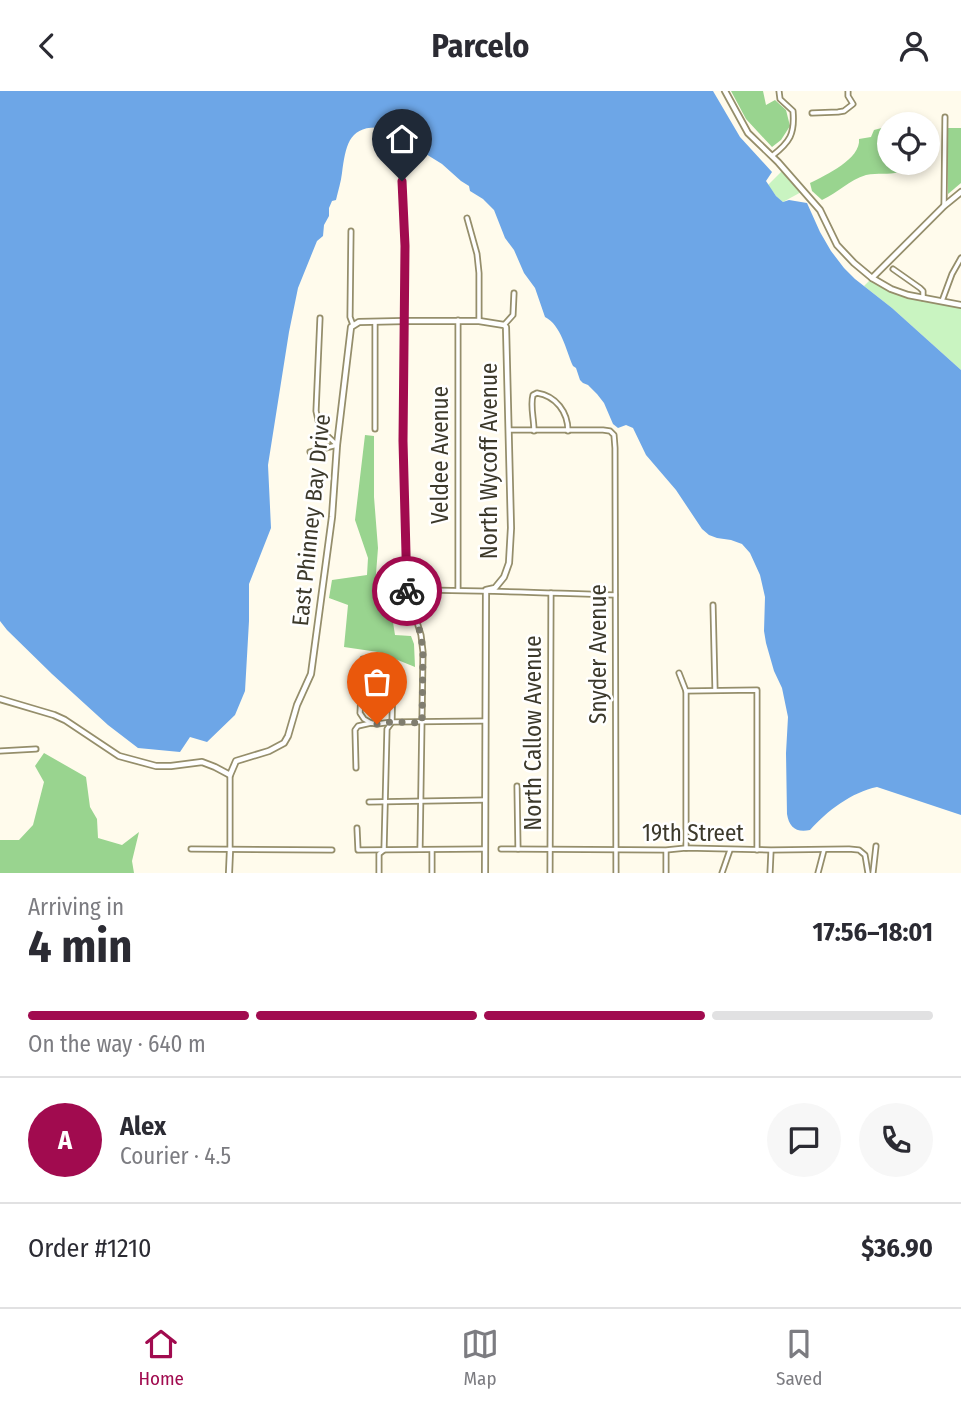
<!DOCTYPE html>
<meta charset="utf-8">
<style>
:root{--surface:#fff;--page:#f7f7f7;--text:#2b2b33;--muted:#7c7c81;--line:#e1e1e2;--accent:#a10b4f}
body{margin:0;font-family:"Fira Sans Condensed",sans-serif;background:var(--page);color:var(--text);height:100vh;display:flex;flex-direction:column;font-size:26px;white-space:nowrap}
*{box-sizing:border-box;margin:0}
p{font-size:23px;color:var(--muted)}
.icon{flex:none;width:38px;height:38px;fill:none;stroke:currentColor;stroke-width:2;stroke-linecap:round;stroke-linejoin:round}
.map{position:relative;height:782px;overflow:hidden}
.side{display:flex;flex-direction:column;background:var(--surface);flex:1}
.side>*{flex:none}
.controls{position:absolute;left:877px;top:21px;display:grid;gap:14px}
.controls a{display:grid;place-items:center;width:63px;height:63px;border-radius:50%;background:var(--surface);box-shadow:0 4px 10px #0003;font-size:35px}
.pin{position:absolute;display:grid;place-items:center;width:60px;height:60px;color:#fff;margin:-72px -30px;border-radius:50% 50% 50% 0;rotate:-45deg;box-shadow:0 0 7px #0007}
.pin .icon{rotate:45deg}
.courier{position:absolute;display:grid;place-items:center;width:70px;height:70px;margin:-35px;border:5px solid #a10b4f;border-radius:50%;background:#fff;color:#222;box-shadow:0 2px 9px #0007}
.summary em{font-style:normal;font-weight:700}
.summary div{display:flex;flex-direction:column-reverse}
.summary{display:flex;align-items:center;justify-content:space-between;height:119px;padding:0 28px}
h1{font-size:46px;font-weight:700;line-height:52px}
.bar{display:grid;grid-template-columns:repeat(4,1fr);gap:10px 7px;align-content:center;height:84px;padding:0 28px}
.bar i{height:9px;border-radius:5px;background:var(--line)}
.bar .current{background:var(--accent)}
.bar p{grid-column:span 4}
.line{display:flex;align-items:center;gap:18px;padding:0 28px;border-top:2px solid var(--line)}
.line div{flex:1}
.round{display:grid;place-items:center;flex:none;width:74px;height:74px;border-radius:37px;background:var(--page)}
header{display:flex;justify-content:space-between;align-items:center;height:91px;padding:0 28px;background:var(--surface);font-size:32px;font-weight:700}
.tab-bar{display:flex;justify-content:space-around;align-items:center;height:98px;border-top:2px solid var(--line);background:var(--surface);font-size:19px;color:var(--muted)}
.tab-bar a{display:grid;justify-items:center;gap:4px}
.tab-bar .current{color:var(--accent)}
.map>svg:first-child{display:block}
</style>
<header><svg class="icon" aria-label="back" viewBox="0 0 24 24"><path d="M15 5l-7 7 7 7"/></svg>Parcelo<svg class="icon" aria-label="person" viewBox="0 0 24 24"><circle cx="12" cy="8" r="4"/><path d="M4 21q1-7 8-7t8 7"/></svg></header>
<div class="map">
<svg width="961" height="782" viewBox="0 0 961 782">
<rect width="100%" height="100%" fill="#fffbec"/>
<!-- green -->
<g fill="#c9f4c1">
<path d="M784 78 803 100 783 111 776 105 768 94Z"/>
<path d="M872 187 899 201 961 214V279L892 217 864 195Z"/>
</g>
<!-- forest -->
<g fill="#99d48f">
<path d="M731 0H763L766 14 775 9 786 19 790 35 781 49 772 56 746 28Z"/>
<path d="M889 35V72H914C899 88 884 80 866 84 849 89 838 102 822 109L812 100 810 92C826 84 861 68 859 48L871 46 874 39Z"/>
<path d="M947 37H961V92L948 103Z"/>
<path d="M365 344 374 345V406L378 457 374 509 397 507 402 519 392 525 395 544 411 545 414 553 415 576 378 561 344 556 348 514 329 507 332 489 367 484 368 467 355 429Z"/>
<path d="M44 662 86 686 90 716 97 728 98 747 122 754 139 741 132 770 134 782H0V749H19L33 734 44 691 35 675Z"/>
</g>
<!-- water -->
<path fill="#6da6e7" d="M0 0H713L740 46 772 81 766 90 776 105 783 111 789 109 807 112 820 141 831 160 844 177 855 188 892 217 961 279V724L877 696C852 701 827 720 810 739 796 742 789 736 787 723L786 662 788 626 782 597 774 580 766 552 764 540 765 506 760 484 750 462 742 453 731 449 717 447 709 444 702 438 676 399 646 364 633 337 626 334 618 337 613 333 604 312 597 303 588 294 583 292 580 289 576 277 573 275C566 259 561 234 545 226L535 197 524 182 514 159 505 147 494 119 483 108 470 100 469 95 461 90 442 73 384 37C349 33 346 53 342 82 341 91 338 100 336 109L332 110 329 117V125L324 134 323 145 317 150 298 197 289 241 268 374 271 437 249 493V530L245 600 235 624 207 651 190 646 180 661 138 657 108 634 52 583 7 539 0 530Z"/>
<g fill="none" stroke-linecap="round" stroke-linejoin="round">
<!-- minor casing -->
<g stroke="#958e6b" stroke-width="7">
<g id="minor">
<path d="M812 22 838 21 844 20 853 13 848 5V0"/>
<path d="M772 65C790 51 795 43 793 20L780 8 779 0"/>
<path d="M402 90 405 155 403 350 407 499 421 544 423 561 420 758"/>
<path d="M944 115 945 26"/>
<path d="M467 127 477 163 479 182V230"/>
<path d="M351 140 350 226 353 234"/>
<path d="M893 178 920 197 923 200V207"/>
<path d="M942 210 952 183 961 167"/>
<path d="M320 227 316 320 320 338 337 354"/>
<path d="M504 234 513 224 514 202"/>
<path d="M375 338V231"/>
<path d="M509 339H603L610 340 614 344 615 357 616 782"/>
<path d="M534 340C534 327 530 315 533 304L537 302C556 305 568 321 568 340"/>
<path d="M310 361 337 354"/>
<path d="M407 499C477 499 545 502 615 504"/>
<path d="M458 499V229"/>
<path d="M713 514 715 598"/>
<path d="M363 568 360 622 364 628 371 632"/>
<path d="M679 582 686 600V757"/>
<path d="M686 600 757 599V759"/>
<path d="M0 660 36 658"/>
<path d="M356 677 355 639 358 635 371 632 377 633 392 631 484 630"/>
<path d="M517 695 518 758"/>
<path d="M369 711 485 709"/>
<path d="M357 737 358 759 484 758"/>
<path d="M191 758 332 759"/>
<path d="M501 758 666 759 686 757 771 759 849 758 859 759 865 764 868 782"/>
<path d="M230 759V684"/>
<path d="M666 760V782"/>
<path d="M379 782V763L384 759 387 638 392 631 393 581"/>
<path d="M432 782V760"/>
<path d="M550 782 551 502"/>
<path d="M722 782 730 759"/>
<path d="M770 782 771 760"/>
<path d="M818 782 824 759"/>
<path d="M873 782 876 755"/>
</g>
</g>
<!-- tertiary casing -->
<g stroke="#958e6b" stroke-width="8">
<g id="tertiary">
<path d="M0 608 54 624 65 629 119 665 156 675H171L202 671 215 676 230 684 236 670 269 660 284 652 288 645 297 614 311 583 332 426 337 354 351 236 359 231 405 230H479L504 234 506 236 511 437 509 472 504 486 495 497 486 499 485 782"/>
<path d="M229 782 230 759"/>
</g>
</g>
<!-- secondary casing -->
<g stroke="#958e6b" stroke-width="8">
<g id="secondary">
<path d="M725 0 748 42 778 71 820 119 837 154 854 172 872 187 891 198 908 204 961 214"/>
<path d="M872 187 944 115 961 101"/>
</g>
</g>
<!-- minor -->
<use href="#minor" stroke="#fff" stroke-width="3.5"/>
<!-- tertiary -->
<use href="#tertiary" stroke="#fff" stroke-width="4.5"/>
<!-- secondary -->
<use href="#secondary" stroke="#fff" stroke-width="4.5"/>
</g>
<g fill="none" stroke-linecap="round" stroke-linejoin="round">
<!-- done -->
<path stroke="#807d6f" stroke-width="7" stroke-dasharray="0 12.6" d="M377 633 391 631 422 632 423 561 421 544 407 500"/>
<!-- route -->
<path stroke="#a10b4f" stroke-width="9" d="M402 90 405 155 403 350 407 500"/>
</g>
<g text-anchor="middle" stroke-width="5" stroke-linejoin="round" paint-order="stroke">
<!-- street labels -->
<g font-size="23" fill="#3c392b" stroke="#fff">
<text transform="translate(440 364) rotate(-90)" y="8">Veldee Avenue</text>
<text transform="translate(489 370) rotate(-90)" y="8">North Wycoff Avenue</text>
<text transform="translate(311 429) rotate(-84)" y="8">East Phinney Bay Drive</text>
<text transform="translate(598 563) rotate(-90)" y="8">Snyder Avenue</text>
<text transform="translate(533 642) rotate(-90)" y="8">North Callow Avenue</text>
<text x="693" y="750">19th Street</text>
</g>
</g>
</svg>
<div class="controls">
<a><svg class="icon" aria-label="locate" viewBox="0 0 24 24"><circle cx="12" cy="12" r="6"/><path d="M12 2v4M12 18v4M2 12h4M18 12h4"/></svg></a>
</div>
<div class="pin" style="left:377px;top:633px;background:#ea580c"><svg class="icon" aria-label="bag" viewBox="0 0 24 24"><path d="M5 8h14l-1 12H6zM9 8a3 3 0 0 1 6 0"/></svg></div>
<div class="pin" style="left:402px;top:90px;background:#1f2937"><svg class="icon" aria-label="home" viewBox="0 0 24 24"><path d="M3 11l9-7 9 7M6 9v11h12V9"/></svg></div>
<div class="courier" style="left:407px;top:500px"><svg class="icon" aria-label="bike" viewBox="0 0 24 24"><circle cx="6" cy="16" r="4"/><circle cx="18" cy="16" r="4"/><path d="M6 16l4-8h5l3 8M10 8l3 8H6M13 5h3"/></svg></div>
</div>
<section class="side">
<div class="summary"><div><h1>4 min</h1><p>Arriving in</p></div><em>17:56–18:01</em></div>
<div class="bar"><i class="current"></i><i class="current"></i><i class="current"></i><i></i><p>On the way · 640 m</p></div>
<div class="line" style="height:126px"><b class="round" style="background:var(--accent);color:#fff">A</b><div><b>Alex</b><p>Courier · 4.5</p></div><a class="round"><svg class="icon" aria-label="chat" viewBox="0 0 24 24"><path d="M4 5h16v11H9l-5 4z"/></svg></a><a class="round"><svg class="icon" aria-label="phone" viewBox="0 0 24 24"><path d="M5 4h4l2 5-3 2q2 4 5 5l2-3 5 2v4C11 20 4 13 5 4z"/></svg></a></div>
<div class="line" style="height:91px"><div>Order #1210</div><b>$36.90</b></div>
</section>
<nav class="tab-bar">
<a class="current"><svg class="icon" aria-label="home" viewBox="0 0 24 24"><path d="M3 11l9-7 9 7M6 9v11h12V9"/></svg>Home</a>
<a><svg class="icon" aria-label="map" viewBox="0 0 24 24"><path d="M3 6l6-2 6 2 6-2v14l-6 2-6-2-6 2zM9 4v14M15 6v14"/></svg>Map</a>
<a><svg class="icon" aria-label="saved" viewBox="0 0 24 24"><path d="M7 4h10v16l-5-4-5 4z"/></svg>Saved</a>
</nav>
